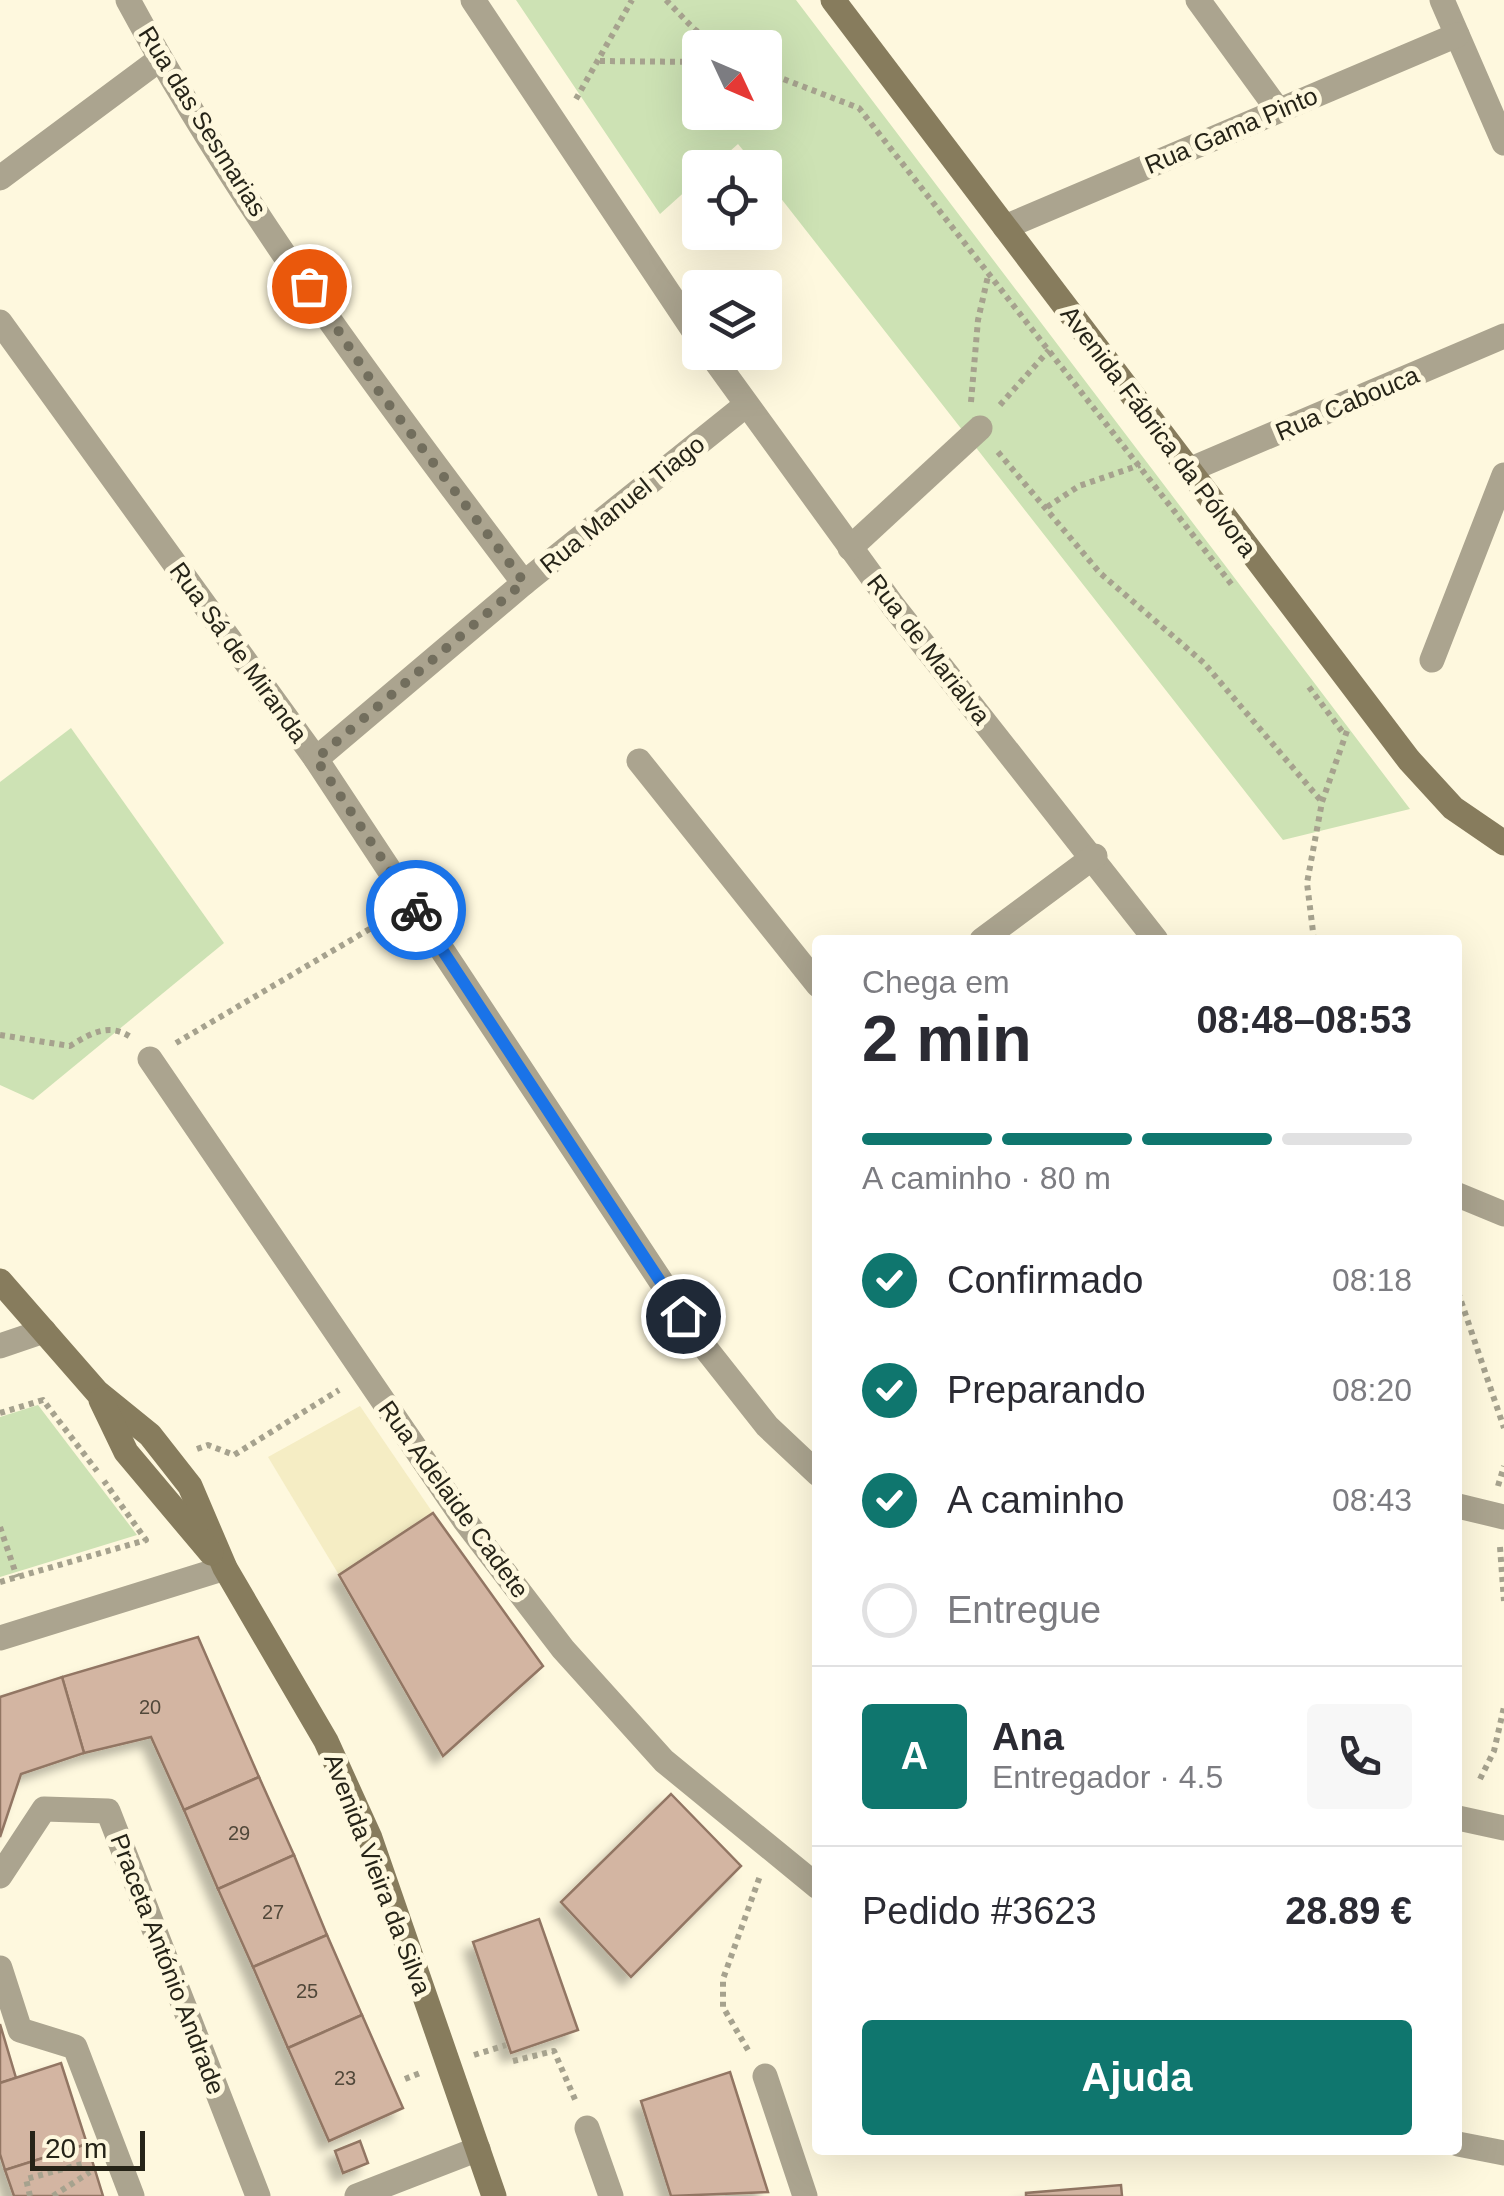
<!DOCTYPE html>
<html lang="pt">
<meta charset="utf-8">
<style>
:root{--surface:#fff;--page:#f7f7f7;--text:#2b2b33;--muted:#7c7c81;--line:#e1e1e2;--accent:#0f766e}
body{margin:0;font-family:Helvetica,sans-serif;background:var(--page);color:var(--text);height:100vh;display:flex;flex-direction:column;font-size:38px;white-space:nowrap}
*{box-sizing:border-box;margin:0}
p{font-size:32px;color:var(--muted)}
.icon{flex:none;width:55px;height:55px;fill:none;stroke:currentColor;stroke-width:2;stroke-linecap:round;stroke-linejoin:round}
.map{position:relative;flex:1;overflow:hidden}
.details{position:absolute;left:812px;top:935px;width:650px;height:1220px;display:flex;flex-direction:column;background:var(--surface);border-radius:10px;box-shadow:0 10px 40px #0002}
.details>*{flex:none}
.needle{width:65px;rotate:134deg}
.buttons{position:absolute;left:682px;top:30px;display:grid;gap:20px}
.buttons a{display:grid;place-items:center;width:100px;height:100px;border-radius:10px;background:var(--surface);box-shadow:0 10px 40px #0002;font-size:50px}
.scale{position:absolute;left:30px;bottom:25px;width:115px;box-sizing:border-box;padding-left:10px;border:5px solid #262418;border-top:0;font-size:28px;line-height:35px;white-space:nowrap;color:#262418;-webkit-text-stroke:8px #fef8de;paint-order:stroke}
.pin{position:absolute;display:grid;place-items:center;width:85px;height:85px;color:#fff;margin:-42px;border:5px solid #fff;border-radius:50%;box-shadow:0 2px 10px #0007}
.courier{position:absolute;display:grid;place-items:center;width:100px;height:100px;margin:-50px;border:8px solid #1a73e8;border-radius:50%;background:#fff;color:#222;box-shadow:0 2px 12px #0007}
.head em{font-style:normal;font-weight:600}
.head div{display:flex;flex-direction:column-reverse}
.head{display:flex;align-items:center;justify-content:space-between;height:170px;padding:0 50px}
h1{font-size:65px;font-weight:600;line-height:75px}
.bar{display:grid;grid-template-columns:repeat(4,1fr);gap:15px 10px;align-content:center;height:120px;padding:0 50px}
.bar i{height:12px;border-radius:8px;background:var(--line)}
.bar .selected{background:var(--accent)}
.bar p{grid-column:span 4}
.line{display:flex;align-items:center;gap:25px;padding:0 50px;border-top:2px solid var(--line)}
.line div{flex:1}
.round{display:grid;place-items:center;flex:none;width:105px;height:105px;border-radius:10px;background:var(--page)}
ol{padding:0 50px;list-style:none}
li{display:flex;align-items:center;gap:30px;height:110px}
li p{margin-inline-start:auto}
li .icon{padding:10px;border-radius:50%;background:var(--accent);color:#fff;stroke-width:4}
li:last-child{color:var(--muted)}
li i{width:55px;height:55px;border:5px solid var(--line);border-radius:50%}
.cta{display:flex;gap:20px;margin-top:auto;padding:20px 50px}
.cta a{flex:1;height:115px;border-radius:10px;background:var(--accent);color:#fff;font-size:40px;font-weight:600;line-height:115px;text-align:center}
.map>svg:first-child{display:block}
</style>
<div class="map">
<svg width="1504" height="2196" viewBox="0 0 1504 2196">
<defs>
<filter id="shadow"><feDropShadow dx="-9" dy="9" stdDeviation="5" flood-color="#0004"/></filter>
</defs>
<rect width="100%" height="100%" fill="#fef8de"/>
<!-- built -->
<path fill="#f5edc4" d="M360 1406 433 1513 339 1575 268 1457Z"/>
<!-- green -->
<g fill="#cde2b4" fill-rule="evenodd">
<path d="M516 0H796L1410 809 1283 840 765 178V168L757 167 738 144 712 167 700 168V178L660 214ZM700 48H765V112H700Z"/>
<path d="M71 728 224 943 33 1100 0 1085V782Z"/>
<path d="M38 1405 137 1535 0 1577V1417Z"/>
</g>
<!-- building -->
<g fill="#d3b5a2" stroke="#927664" stroke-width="2.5" filter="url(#shadow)">
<path d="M433 1513 543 1666 443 1756 339 1575Z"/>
<path d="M198 1637 259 1777 184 1810 151 1737 84 1753 62 1677Z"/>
<path d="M62 1677 84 1753 21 1774 0 1837V1697Z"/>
<path d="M259 1777 294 1855 218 1889 184 1810Z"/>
<path d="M671 1794 741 1866 631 1977 561 1902Z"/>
<path d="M294 1855 327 1935 253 1967 218 1889Z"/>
<path d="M539 1919 578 2030 511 2053 473 1942Z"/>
<path d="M327 1935 362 2015 288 2048 253 1967Z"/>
<path d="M362 2015 403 2108 329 2141 288 2048Z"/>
<path d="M0 2024 16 2078 0 2083Z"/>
<path d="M61 2063 87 2144 5 2170 0 2154V2083Z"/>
<path d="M730 2072 768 2192 671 2196 641 2101Z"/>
<path d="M360 2141 368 2163 343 2173 335 2151Z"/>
<path d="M87 2144 103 2196H14L5 2170Z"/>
<path d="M1121 2185 1122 2196H1026V2193Z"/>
</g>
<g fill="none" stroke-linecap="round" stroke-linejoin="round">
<!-- path -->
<g stroke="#a6a28e" stroke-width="6" stroke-dasharray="5 5" stroke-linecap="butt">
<path d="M666 0 694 29 721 48"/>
<path d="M600 61 700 62"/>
<path d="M765 72 859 108 1232 585"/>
<path d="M576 99 632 0"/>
<path d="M971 402 978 320 988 276"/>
<path d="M1000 405 1049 350"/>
<path d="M998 452 1100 573 1204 663 1322 802"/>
<path d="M1047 507 1079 486 1140 465"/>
<path d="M1309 687 1344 734"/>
<path d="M1314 940 1307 883 1322 802 1347 731"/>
<path d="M0 1035 70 1046C91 1033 110 1022 132 1038"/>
<path d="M176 1043 385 920"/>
<path d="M1458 1292 1504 1428"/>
<path d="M0 1413 43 1400 97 1471"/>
<path d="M197 1449 208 1445 234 1455 339 1390"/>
<path d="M1498 1486 1504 1466"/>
<path d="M0 1527 17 1577"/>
<path d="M1500 1547 1504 1601"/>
<path d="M0 1582 146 1540 104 1481"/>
<path d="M1480 1779 1494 1751 1504 1707"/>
<path d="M748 2050 723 2007V1979L760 1876"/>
<path d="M474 2055 506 2045"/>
<path d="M513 2061 554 2051 577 2104"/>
<path d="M405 2079 420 2073"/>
<path d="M30 2196 26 2179 86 2163"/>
<path d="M53 2196 90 2172"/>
</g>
<!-- street -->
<g stroke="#aba48f" stroke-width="25">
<path d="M128 0C239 206 383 397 524 583"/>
<path d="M473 0 700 340"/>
<path d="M1198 0 1278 110"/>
<path d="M1442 0 1504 143"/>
<path d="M0 178 160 59"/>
<path d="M1005 227 1457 35"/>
<path d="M0 322 316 759 703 1345 767 1426 818 1474"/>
<path d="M709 352 894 607 1156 940"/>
<path d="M1189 470 1504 336"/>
<path d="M850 548 980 428"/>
<path d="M1432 660 1504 475"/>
<path d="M316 759 524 583 746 405"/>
<path d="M639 761 818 985"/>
<path d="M982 940 1095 856"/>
<path d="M150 1059 465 1521 563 1649 664 1761 818 1887"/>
<path d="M1458 1195 1504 1214"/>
<path d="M0 1346 44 1331"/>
<path d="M1458 1506 1504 1517"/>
<path d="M0 1638 225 1568"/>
<path d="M1458 1818 1504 1828"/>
<path d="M0 1876 44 1809 108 1811 258 2196"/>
<path d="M0 1968 20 2030 75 2047 132 2196"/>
<path d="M765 2076 805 2196"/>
<path d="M587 2128 611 2196"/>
<path d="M1458 2144 1504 2153"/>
<path d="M357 2196 478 2149"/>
</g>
<!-- secondary -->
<g stroke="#877c5d" stroke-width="25">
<path d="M833 0 1409 760 1453 808 1504 843"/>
<path d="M0 1281 97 1392 150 1435 190 1486 225 1568 326 1741 370 1838 494 2196"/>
<path d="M101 1400 126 1452 211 1553"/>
</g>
</g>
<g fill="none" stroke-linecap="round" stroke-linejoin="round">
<!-- done -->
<path stroke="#726e5d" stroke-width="10" stroke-dasharray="0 18" d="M309 286 374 385 524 582 316 759 416 910"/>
<!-- route -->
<path stroke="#1a73e8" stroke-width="12" d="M416 910 683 1316"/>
</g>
<g text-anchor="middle" stroke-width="10" stroke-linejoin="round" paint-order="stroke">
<!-- number labels -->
<g font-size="20" fill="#51483a">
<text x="150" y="1714">20</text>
<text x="239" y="1840">29</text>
<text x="273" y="1919">27</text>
<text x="307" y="1998">25</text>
<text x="345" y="2085">23</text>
</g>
<!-- street labels -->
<g font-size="25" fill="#262418" stroke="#fef8de">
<text transform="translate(203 121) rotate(58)" y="9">Rua das Sesmarias</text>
<text transform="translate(1231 130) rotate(-23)" y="9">Rua Gama Pinto</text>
<text transform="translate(1347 403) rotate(-23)" y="9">Rua Cabouca</text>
<text transform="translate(1159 431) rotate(53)" y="9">Avenida Fábrica da Pólvora</text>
<text transform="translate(622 504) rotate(-39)" y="9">Rua Manuel Tiago</text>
<text transform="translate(929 649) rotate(52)" y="9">Rua de Marialva</text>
<text transform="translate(239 652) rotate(54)" y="9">Rua Sá de Miranda</text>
<text transform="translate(454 1499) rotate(54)" y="9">Rua Adelaide Cadete</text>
<text transform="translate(378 1874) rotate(69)" y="9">Avenida Vieira da Silva</text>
<text transform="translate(168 1964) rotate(69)" y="9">Praceta António Andrade</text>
</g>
</g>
</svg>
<div class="buttons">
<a><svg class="needle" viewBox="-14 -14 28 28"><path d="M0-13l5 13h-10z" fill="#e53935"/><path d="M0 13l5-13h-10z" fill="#7c7c81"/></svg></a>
<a><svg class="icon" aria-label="locate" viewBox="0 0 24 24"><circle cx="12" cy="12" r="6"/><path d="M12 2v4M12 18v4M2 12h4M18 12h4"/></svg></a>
<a><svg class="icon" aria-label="layers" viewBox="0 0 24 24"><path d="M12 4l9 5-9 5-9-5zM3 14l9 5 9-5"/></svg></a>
</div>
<div class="scale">20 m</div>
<div class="pin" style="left:309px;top:286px;background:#ea580c"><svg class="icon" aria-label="bag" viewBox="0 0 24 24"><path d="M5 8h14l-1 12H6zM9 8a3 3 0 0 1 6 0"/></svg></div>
<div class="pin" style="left:683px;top:1316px;background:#1f2937"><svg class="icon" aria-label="home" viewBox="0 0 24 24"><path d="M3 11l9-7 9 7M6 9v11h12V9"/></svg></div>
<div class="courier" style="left:416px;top:910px"><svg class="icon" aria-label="bike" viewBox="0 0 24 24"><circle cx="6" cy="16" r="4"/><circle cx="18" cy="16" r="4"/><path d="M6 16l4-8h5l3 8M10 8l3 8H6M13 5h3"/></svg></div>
<section class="details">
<div class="head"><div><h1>2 min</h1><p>Chega em</p></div><em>08:48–08:53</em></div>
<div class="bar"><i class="selected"></i><i class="selected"></i><i class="selected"></i><i></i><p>A caminho · 80 m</p></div>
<ol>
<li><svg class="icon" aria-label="check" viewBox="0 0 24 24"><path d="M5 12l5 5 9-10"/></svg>Confirmado<p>08:18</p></li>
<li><svg class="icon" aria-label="check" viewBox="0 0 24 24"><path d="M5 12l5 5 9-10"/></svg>Preparando<p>08:20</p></li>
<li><svg class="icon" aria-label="check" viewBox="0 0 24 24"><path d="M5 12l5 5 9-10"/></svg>A caminho<p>08:43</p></li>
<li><i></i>Entregue</li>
</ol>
<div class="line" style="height:180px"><b class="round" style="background:var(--accent);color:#fff">A</b><div><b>Ana</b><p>Entregador · 4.5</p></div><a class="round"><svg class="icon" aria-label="phone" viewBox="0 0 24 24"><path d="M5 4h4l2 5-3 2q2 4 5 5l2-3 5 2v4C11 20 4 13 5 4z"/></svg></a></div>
<div class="line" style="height:130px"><div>Pedido #3623</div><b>28.89 €</b></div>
<div class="cta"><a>Ajuda</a></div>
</section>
</div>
